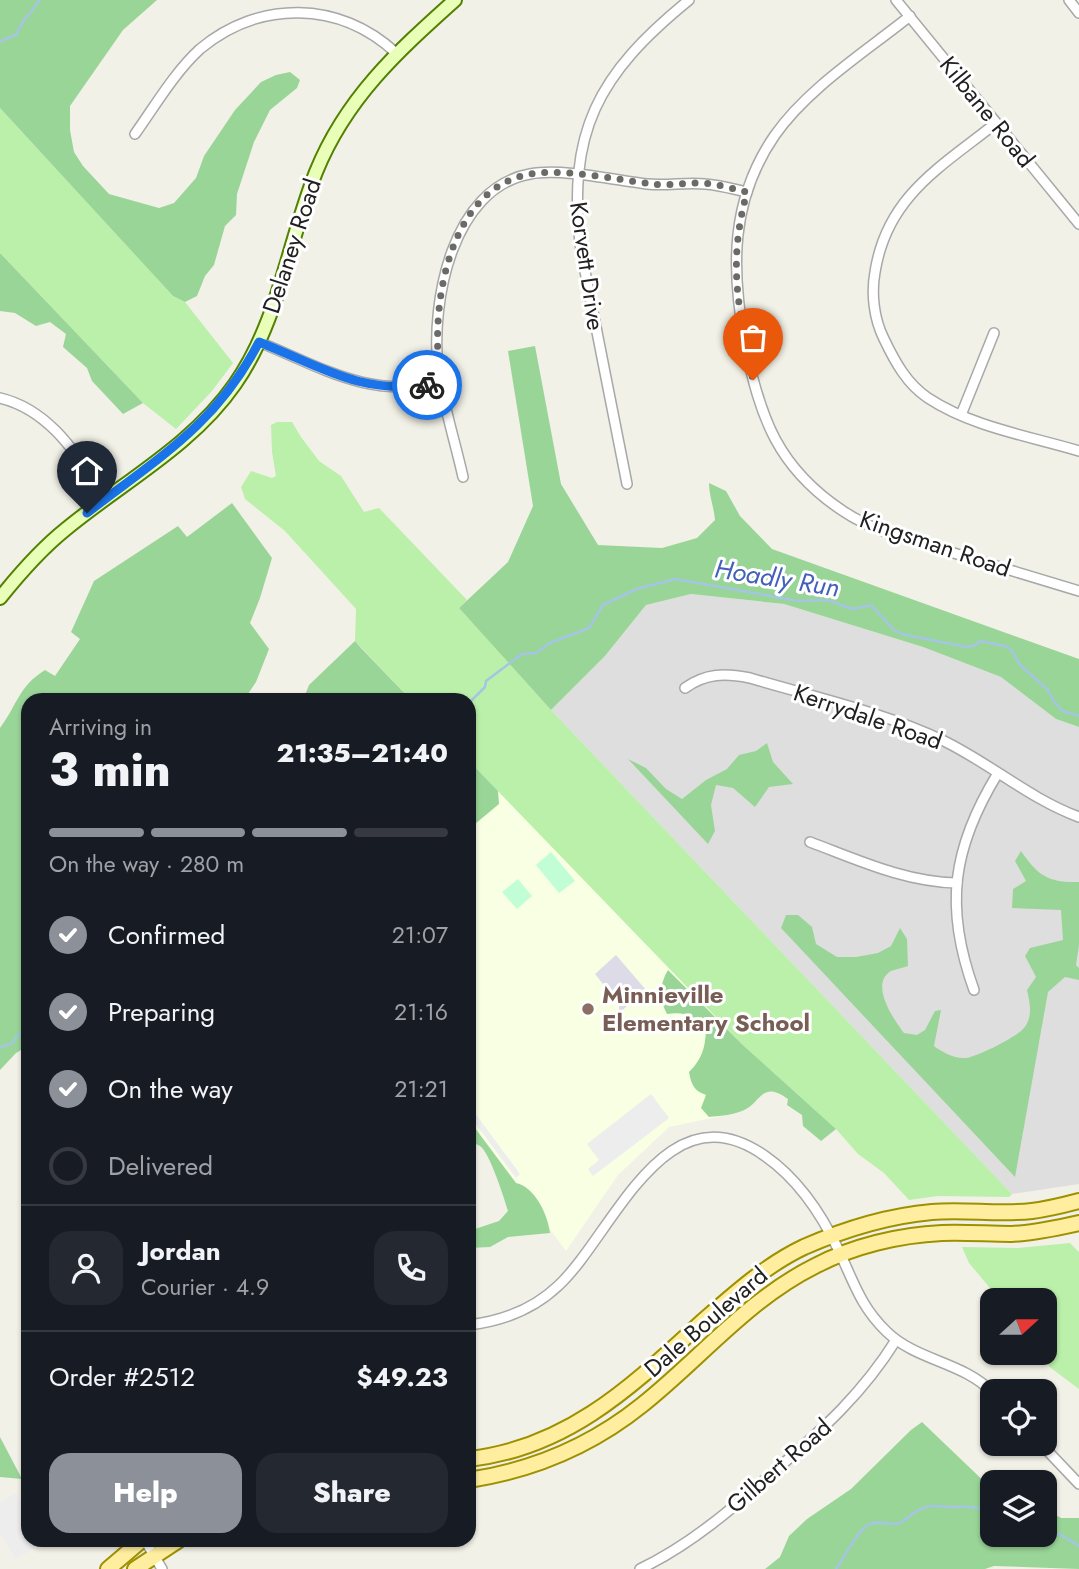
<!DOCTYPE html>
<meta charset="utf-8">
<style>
:root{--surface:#171b24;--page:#242831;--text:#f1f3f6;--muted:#9ea1a6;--line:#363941;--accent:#8c9099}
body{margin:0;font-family:Jost,sans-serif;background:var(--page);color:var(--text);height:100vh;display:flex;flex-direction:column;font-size:26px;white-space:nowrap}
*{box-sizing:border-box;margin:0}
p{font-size:23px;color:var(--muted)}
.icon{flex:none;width:38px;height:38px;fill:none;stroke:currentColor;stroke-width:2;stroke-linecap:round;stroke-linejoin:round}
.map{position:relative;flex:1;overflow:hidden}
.sheet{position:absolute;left:21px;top:693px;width:455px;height:854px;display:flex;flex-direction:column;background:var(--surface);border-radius:21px;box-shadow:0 2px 5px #0004}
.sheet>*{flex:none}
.needle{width:46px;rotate:69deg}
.buttons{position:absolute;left:980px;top:1288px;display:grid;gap:14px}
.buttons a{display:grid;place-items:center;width:77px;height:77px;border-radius:14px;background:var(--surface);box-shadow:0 2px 5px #0004;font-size:35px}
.pin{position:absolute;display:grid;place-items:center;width:60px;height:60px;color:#fff;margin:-72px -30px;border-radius:50% 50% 50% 0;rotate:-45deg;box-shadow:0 0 7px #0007}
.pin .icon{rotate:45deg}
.courier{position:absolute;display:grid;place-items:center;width:70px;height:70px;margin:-35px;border:5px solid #1a73e8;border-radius:50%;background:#fff;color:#222;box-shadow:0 2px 9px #0007}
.headline em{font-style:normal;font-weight:800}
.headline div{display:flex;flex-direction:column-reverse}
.headline{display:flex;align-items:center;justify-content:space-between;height:119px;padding:0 28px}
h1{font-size:46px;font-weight:800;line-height:52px}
.bar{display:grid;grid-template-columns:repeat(4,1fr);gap:10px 7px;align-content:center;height:84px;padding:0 28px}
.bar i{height:9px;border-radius:5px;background:var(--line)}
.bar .on{background:var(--accent)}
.bar p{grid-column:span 4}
.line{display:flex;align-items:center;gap:18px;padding:0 28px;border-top:2px solid var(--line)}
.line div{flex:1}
.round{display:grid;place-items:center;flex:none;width:74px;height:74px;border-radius:21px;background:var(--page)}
ol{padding:0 28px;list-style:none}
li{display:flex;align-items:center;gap:21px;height:77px}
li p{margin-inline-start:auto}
li .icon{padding:7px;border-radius:50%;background:var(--accent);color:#fff;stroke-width:4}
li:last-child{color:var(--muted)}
li i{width:38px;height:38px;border:4px solid var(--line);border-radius:50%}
.cta{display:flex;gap:14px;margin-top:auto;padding:14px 28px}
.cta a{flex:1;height:80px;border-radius:21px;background:var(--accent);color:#fff;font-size:28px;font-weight:800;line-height:80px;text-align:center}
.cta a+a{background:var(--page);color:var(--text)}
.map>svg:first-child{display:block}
</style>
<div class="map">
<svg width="1079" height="1569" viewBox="0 0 1079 1569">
<rect width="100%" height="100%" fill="#f2f1e7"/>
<!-- residential -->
<path fill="#dfdede" d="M691 594 784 604 923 647 1001 677 1056 719 1079 727V1184L1012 1194 551 710 605 656 646 605Z"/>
<!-- education -->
<path fill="#f8ffe3" d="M469 761 745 1047 731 1114 669 1127 618 1175 566 1251 469 1120Z"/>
<!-- grass -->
<g fill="#baf0a9">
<path d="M0 108 173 296 185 302 233 363 212 391 176 429 143 403 0 253Z"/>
<path d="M277 422H292L301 437 319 461 341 476 364 512 379 508 467 600 459 608 551 710 1012 1194 1009 1197 938 1196 909 1200 884 1173 858 1154 836 1129 745 1047 469 761V700H411L355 641 356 609 285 531 245 499 241 487 251 471 272 478 276 476 272 452 271 425Z"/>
<path d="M1070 1243 1079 1252V1389L1051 1368 1035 1353H1045V1300H1000L969 1263 962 1247 1018 1248Z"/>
</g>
<!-- forest -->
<g fill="#9ad598">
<path d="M0 0H157L123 30 70 106V130L74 152 83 166 109 194 159 208 174 203 196 178 204 156 235 110 261 82 276 75 290 72 300 80 297 88 270 110 254 142 237 194 236 215 225 226 214 265 205 276 197 296 185 302 173 296 0 108Z"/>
<path d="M0 253 143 403 123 414 92 381 87 368 63 347 66 334 50 322 36 326 15 313 0 311Z"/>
<path d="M535 346 561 484 598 545 662 548 697 538 715 520C714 507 709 496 709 483L726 491 740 516 772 549 1079 659V727L1056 719 1001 677 923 647 784 604 691 594 646 605 605 656 551 710 459 608 508 562 533 506 508 351Z"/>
<path d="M232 503 272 558 260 598 250 623 269 649 256 682 244 700H28V1046L16 1053 0 1070V728C18 704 18 687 45 670L55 676 80 639 71 632 94 581 178 526 187 537Z"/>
<path d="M355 641 361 648 411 700H303L309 685Z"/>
<path d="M767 743 773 762 793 784 769 787 755 807 733 788 716 785 711 805 715 831 708 844 628 759 646 768 666 789 682 799 706 780 727 769 739 755 756 751Z"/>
<path d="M469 761 498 791 499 804 469 829Z"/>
<path d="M1021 851C1038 876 1049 883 1079 882V945L1076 965 1079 968V980L1065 977 1048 992 1015 1177 781 928 786 915H798L812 927 816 944 837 957H856L878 953 891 946 900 928 907 939 908 966C903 968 896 969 891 971 869 984 894 1020 904 1033L917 1035 925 1030 935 1011 941 1010 934 1046C942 1052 955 1059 965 1058 975 1058 1018 1036 1024 1028 1033 1017 1030 1003 1027 990L1036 977 1025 956 1030 948 1063 940 1061 910 1012 908 1013 889 1026 881 1015 861Z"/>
<path d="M668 970 745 1047 836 1129 821 1141 803 1126 802 1115 787 1105 788 1099C761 1079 761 1104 742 1111 732 1115 719 1116 709 1117L701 1108 706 1095C694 1091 691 1084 689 1072 702 1059 705 1048 706 1031 695 1016 685 1011 667 1014 659 999 659 985 668 970Z"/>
<path d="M469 1120 516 1183C535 1187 548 1215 550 1233L508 1237 490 1247 469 1248V1231L499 1221 508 1211C504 1198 490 1153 480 1146 477 1144 473 1143 469 1142Z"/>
<path d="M922 1422 992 1489V1535H1045V1509L1061 1518H1079V1569L994 1566 985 1569H765L780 1557 789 1536 807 1519 851 1489 911 1430Z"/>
<path d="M0 1437 22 1479 0 1477Z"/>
</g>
<!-- park -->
<g fill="#c1fed6">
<path d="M551 852 575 881 559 893 536 865Z"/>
<path d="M518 879 532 896 517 909 502 892Z"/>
</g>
<!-- parking -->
<g fill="#ededed">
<path d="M651 1094 669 1118 593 1176 588 1169 599 1160 587 1144Z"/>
<path d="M469 1105 520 1174 516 1178 469 1115Z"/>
<path d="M16 1493 28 1514V1540H43L44 1543 15 1559 0 1533V1502Z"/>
</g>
<!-- plaza -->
<path fill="#dedbe8" d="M616 955 646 990 619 1013V1004L595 974Z"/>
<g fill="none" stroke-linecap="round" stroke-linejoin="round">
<!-- stream -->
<g stroke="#a4c5e3" stroke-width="2.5">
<path d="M0 41 16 35 22 23 40 0"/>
<path d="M469 703 485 687 486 681 522 654 536 653 550 643 589 628 603 605 637 589 675 579 799 601 827 600 853 609 871 605 894 630 902 634 966 647 976 645 979 641 1005 646 1011 649 1020 665 1048 690 1053 700 1062 711 1079 716"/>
<path d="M0 1047 11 1044 28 1024"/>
<path d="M1045 1529 1061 1535 1079 1546"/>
<path d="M836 1569C844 1558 857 1531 868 1525 879 1519 890 1526 900 1523 908 1519 914 1511 923 1508 935 1503 943 1508 955 1507 970 1506 977 1507 992 1512"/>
</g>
<!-- street casing -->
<g stroke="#a8a8a8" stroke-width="12">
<g id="street">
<path d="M896 0 1079 224"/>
<path d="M1069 0 1079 13"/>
<path d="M910 16C865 52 808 88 775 135 730 200 731 269 745 344 760 418 778 468 843 511 874 532 912 540 947 551 991 564 1035 578 1079 591"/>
<path d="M996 123C941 167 887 196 875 272 871 294 874 319 884 339 895 362 907 384 928 398 972 427 1029 436 1079 451"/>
<path d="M135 134C155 106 174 73 200 49 259 0 339 0 396 53"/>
<path d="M259 342C323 368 369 399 441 382"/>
<path d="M0 398C51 410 78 457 107 498"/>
<path d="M961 415 994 333"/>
<path d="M463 477C455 441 443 404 438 368 431 301 452 188 530 174 562 168 614 180 647 184 667 186 686 182 705 184 719 185 733 189 747 192"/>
<path d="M627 484 581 251C566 132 598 74 689 0"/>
<path d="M685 688C706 673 725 673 750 678 814 697 883 712 944 741 991 764 1030 799 1079 817"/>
<path d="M810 842C858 860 905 882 957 883"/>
<path d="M974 990C944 907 952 848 998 773"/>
<path d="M469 1325C503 1321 534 1309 559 1285 614 1233 665 1085 765 1156 798 1179 822 1215 839 1251 854 1283 861 1307 887 1332 917 1361 963 1362 992 1392"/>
<path d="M1041 1444 1079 1484"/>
<path d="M145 1540 162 1569"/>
<path d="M640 1569C692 1544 734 1507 777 1469 824 1428 863 1393 896 1340"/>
</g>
</g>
<!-- secondary casing -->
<g stroke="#528000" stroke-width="16">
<path id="secondary" d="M0 598C20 573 41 549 66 529 123 482 192 446 235 384 279 321 288 242 316 172 346 98 397 52 455 0"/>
</g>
<!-- primary casing -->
<g stroke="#9e9100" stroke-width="18">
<g id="primary">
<path d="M469 1459C568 1448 632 1386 702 1322 734 1294 766 1265 804 1247 845 1229 887 1216 932 1212 965 1209 999 1215 1032 1211 1048 1209 1064 1205 1079 1201"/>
<path d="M469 1480C534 1470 591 1446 642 1405 700 1359 747 1300 815 1266 853 1246 899 1235 942 1233 965 1232 988 1234 1011 1234 1034 1233 1057 1228 1079 1223"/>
<path d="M108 1569 142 1540"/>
<path d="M135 1569 179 1540"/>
</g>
</g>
<!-- street -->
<use href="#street" stroke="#fff" stroke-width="9"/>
<!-- secondary -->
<use href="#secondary" stroke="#e9ffb8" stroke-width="12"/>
<!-- primary -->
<use href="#primary" stroke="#ffee9f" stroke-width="14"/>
</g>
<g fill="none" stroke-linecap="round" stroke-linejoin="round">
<!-- done -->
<path stroke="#6a6a66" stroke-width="7" stroke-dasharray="0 12.6" d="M427 385 441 382C429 313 446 187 531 174 562 168 620 180 653 184 669 186 684 183 700 183 716 183 732 189 747 192 727 266 739 308 753 380"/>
<!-- route -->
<path stroke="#1a73e8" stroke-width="9" d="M87 513C158 458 216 425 259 342 320 366 359 394 427 385"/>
</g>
<!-- markers -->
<circle fill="#8d6e63" stroke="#fff" stroke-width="2.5" cx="588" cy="1009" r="7"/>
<g text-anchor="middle" stroke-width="6" stroke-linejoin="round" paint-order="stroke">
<!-- street labels -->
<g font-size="24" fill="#212121" stroke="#fff">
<text transform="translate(987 112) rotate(51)" y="8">Kilbane Road</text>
<text transform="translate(292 246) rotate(-72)" y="8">Delaney Road</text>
<text transform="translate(587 266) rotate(82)" y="8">Korvett Drive</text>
<text transform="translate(935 544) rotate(19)" y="8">Kingsman Road</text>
<text transform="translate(868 717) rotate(19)" y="8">Kerrydale Road</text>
<text transform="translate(706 1322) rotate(-41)" y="8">Dale Boulevard</text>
<text transform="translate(779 1466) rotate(-41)" y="8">Gilbert Road</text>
</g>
<!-- education labels -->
<g font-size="24" font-weight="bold" fill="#785e54" stroke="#fff" text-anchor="start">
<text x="602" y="1003">Minnieville<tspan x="602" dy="28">Elementary School</tspan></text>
</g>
<!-- water labels -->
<g font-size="26" font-style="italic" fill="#4360bb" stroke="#fff">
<text transform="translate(777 578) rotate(9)" y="9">Hoadly Run</text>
</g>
</g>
</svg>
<div class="buttons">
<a><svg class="needle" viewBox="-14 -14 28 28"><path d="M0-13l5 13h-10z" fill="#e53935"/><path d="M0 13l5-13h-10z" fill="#9ea1a6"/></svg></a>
<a><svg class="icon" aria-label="locate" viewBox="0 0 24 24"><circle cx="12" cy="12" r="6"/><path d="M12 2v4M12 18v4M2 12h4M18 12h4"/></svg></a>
<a><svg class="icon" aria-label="layers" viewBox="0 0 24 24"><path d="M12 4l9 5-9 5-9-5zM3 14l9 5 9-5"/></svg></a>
</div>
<div class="pin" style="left:753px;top:380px;background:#ea580c"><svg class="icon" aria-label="bag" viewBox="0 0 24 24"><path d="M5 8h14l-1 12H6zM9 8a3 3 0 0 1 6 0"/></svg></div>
<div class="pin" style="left:87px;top:513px;background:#1f2937"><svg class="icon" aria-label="home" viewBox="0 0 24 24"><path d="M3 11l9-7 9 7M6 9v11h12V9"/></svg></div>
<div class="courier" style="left:427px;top:385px"><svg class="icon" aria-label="bike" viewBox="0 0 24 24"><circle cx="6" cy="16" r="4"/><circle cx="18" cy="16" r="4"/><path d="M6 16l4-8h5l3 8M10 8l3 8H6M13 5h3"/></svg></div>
<section class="sheet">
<div class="headline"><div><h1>3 min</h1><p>Arriving in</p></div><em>21:35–21:40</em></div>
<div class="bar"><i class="on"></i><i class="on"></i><i class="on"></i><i></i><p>On the way · 280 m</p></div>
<ol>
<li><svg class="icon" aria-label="check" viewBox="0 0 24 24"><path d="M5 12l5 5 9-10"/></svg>Confirmed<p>21:07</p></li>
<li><svg class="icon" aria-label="check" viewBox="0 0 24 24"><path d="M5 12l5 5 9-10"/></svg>Preparing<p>21:16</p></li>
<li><svg class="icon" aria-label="check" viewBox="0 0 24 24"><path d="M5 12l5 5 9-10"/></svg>On the way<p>21:21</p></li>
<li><i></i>Delivered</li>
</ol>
<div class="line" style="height:126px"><a class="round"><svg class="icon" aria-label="person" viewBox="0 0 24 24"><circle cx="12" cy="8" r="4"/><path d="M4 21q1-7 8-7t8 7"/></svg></a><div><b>Jordan</b><p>Courier · 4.9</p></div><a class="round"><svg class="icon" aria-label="phone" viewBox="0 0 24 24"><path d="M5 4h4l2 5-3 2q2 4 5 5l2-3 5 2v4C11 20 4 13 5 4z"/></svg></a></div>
<div class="line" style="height:91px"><div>Order #2512</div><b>$49.23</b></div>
<div class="cta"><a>Help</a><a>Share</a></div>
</section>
</div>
